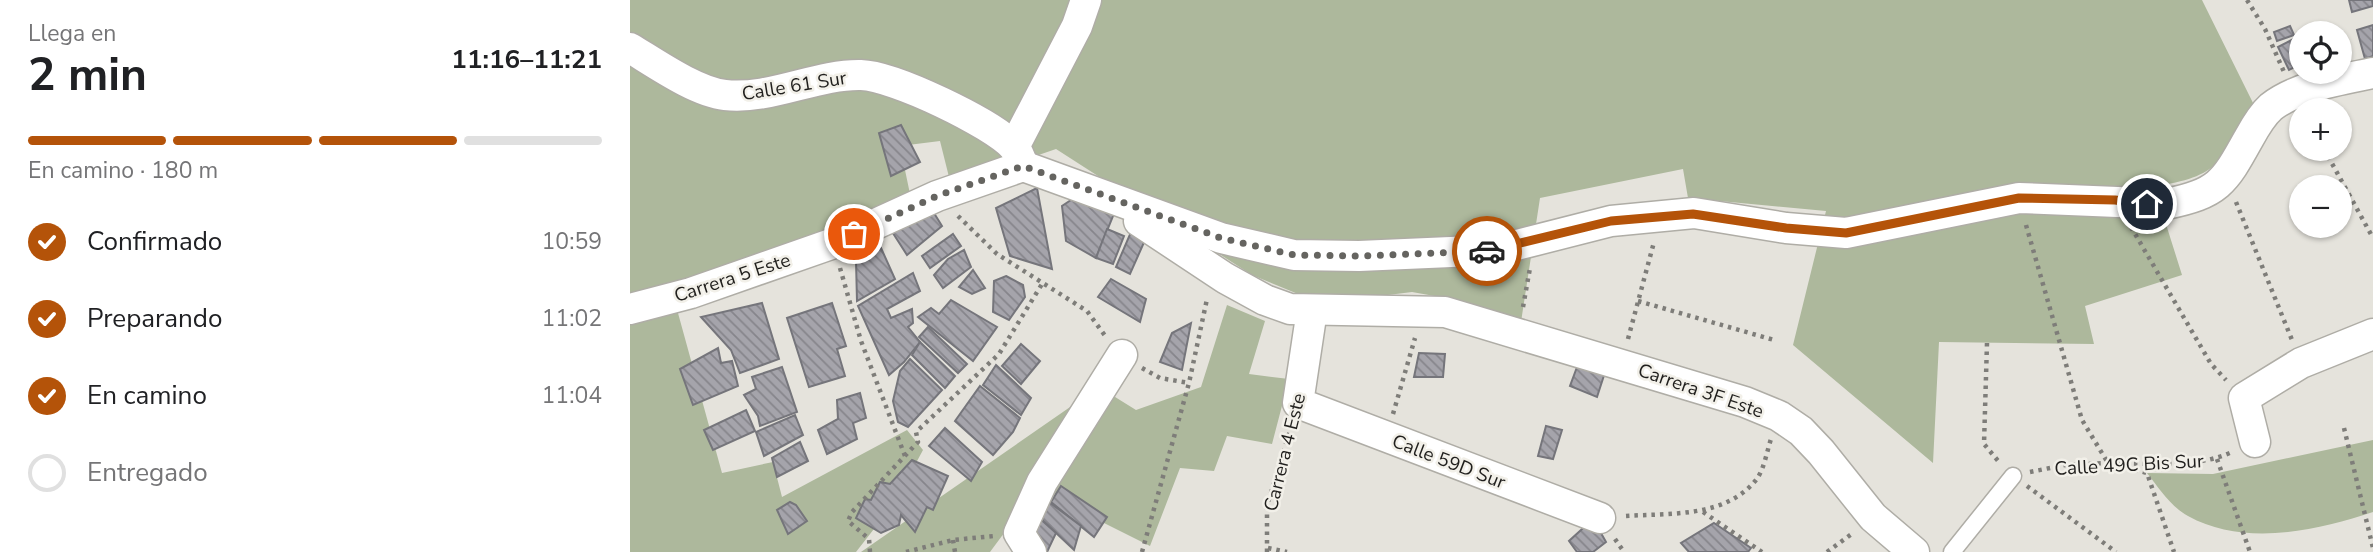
<!DOCTYPE html>
<html lang="es">
<meta charset="utf-8">
<style>
:root{--surface:#fff;--page:#f2f2f2;--text:#202124;--muted:#757577;--line:#e0e0e0;--accent:#b45309}
body{margin:0;font-family:"Nunito Sans",sans-serif;background:var(--page);color:var(--text);height:100vh;display:flex;flex-direction:column;font-size:26px;white-space:nowrap}
*{box-sizing:border-box;margin:0}
p{font-size:23px;color:var(--muted)}
.icon{flex:none;width:38px;height:38px;fill:none;stroke:currentColor;stroke-width:2;stroke-linecap:round;stroke-linejoin:round}
.map{position:relative;flex:1;overflow:hidden}
.side{display:flex;flex-direction:column;background:var(--surface);width:630px}
.side>*{flex:none}
.tools{position:absolute;left:1659px;top:21px;display:grid;gap:14px}
.tools a{display:grid;place-items:center;width:63px;height:63px;border-radius:50%;background:var(--surface);box-shadow:0 2px 5px #0004;font-size:35px}
.pin{position:absolute;display:grid;place-items:center;width:60px;height:60px;color:#fff;margin:-30px;border:4px solid #fff;border-radius:50%;box-shadow:0 2px 7px #0007}
.courier{position:absolute;display:grid;place-items:center;width:70px;height:70px;margin:-35px;border:5px solid #b45309;border-radius:50%;background:#fff;color:#222;box-shadow:0 2px 9px #0007}
.head em{font-style:normal;font-weight:700}
.head div{display:flex;flex-direction:column-reverse}
.head{display:flex;align-items:center;justify-content:space-between;height:119px;padding:0 28px}
h1{font-size:46px;font-weight:700;line-height:52px}
.bar{display:grid;grid-template-columns:repeat(4,1fr);gap:10px 7px;align-content:center;height:84px;padding:0 28px}
.bar i{height:9px;border-radius:5px;background:var(--line)}
.bar .on{background:var(--accent)}
.bar p{grid-column:span 4}
ol{padding:0 28px;list-style:none}
li{display:flex;align-items:center;gap:21px;height:77px}
li p{margin-inline-start:auto}
li .icon{padding:7px;border-radius:50%;background:var(--accent);color:#fff;stroke-width:4}
li:last-child{color:var(--muted)}
li i{width:38px;height:38px;border:4px solid var(--line);border-radius:50%}
main{display:flex;flex:1;min-height:0}
.map>svg:first-child{display:block}
</style>
<main>
<section class="side">
<div class="head"><div><h1>2 min</h1><p>Llega en</p></div><em>11:16–11:21</em></div>
<div class="bar"><i class="on"></i><i class="on"></i><i class="on"></i><i></i><p>En camino · 180 m</p></div>
<ol>
<li><svg class="icon" aria-label="check" viewBox="0 0 24 24"><path d="M5 12l5 5 9-10"/></svg>Confirmado<p>10:59</p></li>
<li><svg class="icon" aria-label="check" viewBox="0 0 24 24"><path d="M5 12l5 5 9-10"/></svg>Preparando<p>11:02</p></li>
<li><svg class="icon" aria-label="check" viewBox="0 0 24 24"><path d="M5 12l5 5 9-10"/></svg>En camino<p>11:04</p></li>
<li><i></i>Entregado</li>
</ol>
</section>
<div class="map">
<svg width="1743" height="552" viewBox="0 0 1743 552">
<defs>
<pattern id="building-back-hatch" width="6" height="6" patternUnits="userSpaceOnUse" patternTransform="scale(1.75)"><rect width="6" height="6" fill="#a5a4ab"/><path d="M-1 5l2 2M0 0l6 6M5-1l2 2" fill="none" stroke="#86858b"/></pattern>
</defs>
<rect width="100%" height="100%" fill="#e5e3dc"/>
<!-- grass -->
<g fill="#adb89c">
<path d="M0 0H1572L1625 107C1594 159 1589 178 1524 186L1552 275 1455 306 1464 344 1309 342 1303 463 1163 345 1196 211 1058 198 1053 169 910 198 891 322 827 300 782 292 718 300 673 296 622 275 426 149 321 185 310 141 270 146 280 194 196 236 40 284 92 473 143 462 152 497 277 430 293 450 265 502 226 552H0Z"/>
<path d="M597 305 635 321 619 374 659 379 642 444 597 436 584 471 550 468 520 546 424 498 412 482 360 552H231L469 387 506 410 571 387Z"/>
<path d="M1743 440V512C1686 531 1614 547 1558 516 1540 506 1529 488 1517 473L1583 474Z"/>
</g>
<!-- building -->
<g fill="url(#building-back-hatch)" stroke="#75757b" stroke-width="2">
<path d="M1719 0H1742L1743 6 1722 12Z"/>
<path d="M1743 25V56L1735 59 1727 30Z"/>
<path d="M1660 26 1664 35 1647 41 1644 32Z"/>
<path d="M1669 36 1671 64 1659 70 1648 47Z"/>
<path d="M271 125 290 162 261 176 249 133Z"/>
<path d="M407 188 422 269 380 256 366 208Z"/>
<path d="M447 196 485 211 466 258 436 241 432 206Z"/>
<path d="M299 205 312 226 277 255 261 230Z"/>
<path d="M504 225 519 231 500 274 486 267Z"/>
<path d="M477 229 494 236 483 264 466 258Z"/>
<path d="M323 234 331 246 300 268 292 256Z"/>
<path d="M251 248 265 279 227 301 226 261Z"/>
<path d="M334 250 341 267 313 288 304 275 318 259Z"/>
<path d="M343 270 355 288 342 294 329 287Z"/>
<path d="M283 273 290 291 257 309 261 318 282 309 283 323 278 327 290 342 274 362 259 375 228 306Z"/>
<path d="M376 276 393 285 395 297 379 320 363 312 364 281Z"/>
<path d="M481 279 516 299 510 322 468 297Z"/>
<path d="M321 300 367 327 343 361 288 317 301 308 309 314Z"/>
<path d="M132 303 149 359 110 373 101 350 71 317Z"/>
<path d="M202 303 216 346 207 349 215 376 179 387 157 318Z"/>
<path d="M561 323 552 370 530 362 542 333Z"/>
<path d="M298 327 337 364 328 373 289 337Z"/>
<path d="M290 342 325 376 315 388 282 355Z"/>
<path d="M391 344 410 361 391 384 372 366Z"/>
<path d="M88 348 91 363 102 361 108 386 63 405 50 369Z"/>
<path d="M789 353 815 354 813 377H784Z"/>
<path d="M280 359 312 390 278 427 268 422 263 401 270 371Z"/>
<path d="M950 359 978 363 967 397 940 386Z"/>
<path d="M366 365 401 398 391 415 353 385Z"/>
<path d="M152 367 167 412 130 426 128 416 114 395 126 389 122 377Z"/>
<path d="M350 386 390 418 383 432 363 455 325 421Z"/>
<path d="M230 393 236 418 223 423 227 439 197 454 188 430 208 419 207 400Z"/>
<path d="M116 410 125 431 83 450 74 430Z"/>
<path d="M165 415 173 435 134 456 126 432Z"/>
<path d="M916 426 932 430 923 459 908 456Z"/>
<path d="M315 428 352 462 341 481 299 446Z"/>
<path d="M170 442 178 461 147 477 142 458Z"/>
<path d="M282 460 318 476 303 510 297 507 285 532 271 515 269 525 251 533 226 518 235 499 241 500 250 482 260 484Z"/>
<path d="M431 486 477 517 464 537 421 502Z"/>
<path d="M415 499 451 526 444 550 405 513Z"/>
<path d="M160 502 166 505 177 521 158 534 147 510Z"/>
<path d="M407 516 426 533 417 552 397 535Z"/>
<path d="M963 519 976 542 963 552H947L939 541Z"/>
<path d="M1084 523 1121 548 1118 552H1059L1051 543Z"/>
</g>
<g fill="none" stroke-linecap="round" stroke-linejoin="round">
<!-- lane casing -->
<g stroke="#afada6" stroke-width="19">
<path id="lane" d="M1322 552 1383 476"/>
</g>
<!-- street casing -->
<g stroke="#afada6" stroke-width="33">
<g id="street">
<path d="M0 48C25 63 66 92 95 95 141 100 186 74 231 75 264 76 362 123 384 147 388 152 391 159 393 166"/>
<path d="M384 147 447 26 456 0"/>
<path d="M509 221 595 278 635 300 660 309 815 312 1115 402 1149 416 1171 431 1191 452 1243 517 1284 552"/>
<path d="M0 309 61 293 204 243 307 196 393 166 591 238 664 255 729 256 867 250 981 221 1064 213 1156 228 1216 233 1389 198 1536 204C1589 193 1594 183 1619 138 1625 127 1632 115 1641 107 1668 86 1710 80 1743 73"/>
<path d="M682 310 668 403 970 518"/>
<path d="M1625 442 1614 398 1671 363 1743 334"/>
<path d="M401 552 389 533 412 482 492 355"/>
</g>
</g>
<!-- path -->
<g stroke="#7e7d79" stroke-width="4.5" stroke-dasharray="3.5 5" stroke-linecap="butt">
<path d="M1617 0 1635 29 1654 72"/>
<path d="M1694 149 1743 238"/>
<path d="M1606 202 1662 340"/>
<path d="M328 216 367 254 457 311 476 337"/>
<path d="M1396 225 1452 420 1478 463 1517 473 1544 552"/>
<path d="M1501 227 1581 364 1596 380"/>
<path d="M210 268 231 341 275 456"/>
<path d="M1008 301 1144 340"/>
<path d="M893 307 900 268"/>
<path d="M998 339 1024 242"/>
<path d="M1357 343 1354 444 1369 462"/>
<path d="M512 368 530 378 559 383"/>
<path d="M763 414 785 338"/>
<path d="M1714 428 1743 548"/>
<path d="M1587 459 1620 552"/>
<path d="M1487 463C1525 464 1566 468 1602 452"/>
<path d="M1400 472 1435 465 1478 463"/>
<path d="M1397 486 1486 552"/>
<path d="M1073 512 1132 552"/>
<path d="M996 516C1040 513 1095 518 1126 480 1134 470 1137 451 1141 439"/>
<path d="M985 539 994 552"/>
<path d="M323 540 325 552"/>
<path d="M638 548 657 552"/>
<path d="M240 552 239 539 218 521 222 512 288 442 286 432 369 354 412 284"/>
<path d="M276 552 323 540 364 536"/>
<path d="M512 552 559 383 577 299"/>
<path d="M637 552V506L661 427"/>
<path d="M1197 552 1223 533"/>
</g>
<!-- lane -->
<use href="#lane" stroke="#fff" stroke-width="16"/>
<!-- street -->
<use href="#street" stroke="#fff" stroke-width="30"/>
</g>
<g fill="none" stroke-linecap="round" stroke-linejoin="round">
<!-- done -->
<path stroke="#656460" stroke-width="7" stroke-dasharray="0 12.6" d="M224 234 307 196 393 166 591 238 664 255 729 256 857 251"/>
<!-- route -->
<path stroke="#b45309" stroke-width="9" d="M857 251 981 221 1063 214 1156 228 1216 233 1389 198 1485 200 1517 204"/>
</g>
<g text-anchor="middle" stroke-width="5" stroke-linejoin="round" paint-order="stroke">
<!-- street labels -->
<g font-size="19" fill="#201f1d" stroke="#f2f0e9">
<text transform="translate(164 85) rotate(-9)" y="7">Calle 61 Sur</text>
<text transform="translate(102 277) rotate(-18)" y="7">Carrera 5 Este</text>
<text transform="translate(1071 390) rotate(19)" y="7">Carrera 3F Este</text>
<text transform="translate(654 452) rotate(-76)" y="7">Carrera 4 Este</text>
<text transform="translate(819 461) rotate(21)" y="7">Calle 59D Sur</text>
<text transform="translate(1499 464) rotate(-3)" y="7">Calle 49C Bis Sur</text>
</g>
</g>
</svg>
<div class="tools">
<a><svg class="icon" aria-label="locate" viewBox="0 0 24 24"><circle cx="12" cy="12" r="6"/><path d="M12 2v4M12 18v4M2 12h4M18 12h4"/></svg></a>
<a>+</a>
<a>−</a>
</div>
<div class="pin" style="left:224px;top:234px;background:#ea580c"><svg class="icon" aria-label="bag" viewBox="0 0 24 24"><path d="M5 8h14l-1 12H6zM9 8a3 3 0 0 1 6 0"/></svg></div>
<div class="pin" style="left:1517px;top:204px;background:#1f2937"><svg class="icon" aria-label="home" viewBox="0 0 24 24"><path d="M3 11l9-7 9 7M6 9v11h12V9"/></svg></div>
<div class="courier" style="left:857px;top:251px"><svg class="icon" aria-label="car" viewBox="0 0 24 24"><path d="M5 17H2v-5l4-1 3-4h7l3 4 3 1v5h-3M9 17h6M6 11h13"/><circle cx="7" cy="17" r="2"/><circle cx="17" cy="17" r="2"/></svg></div>
</div>
</main>
